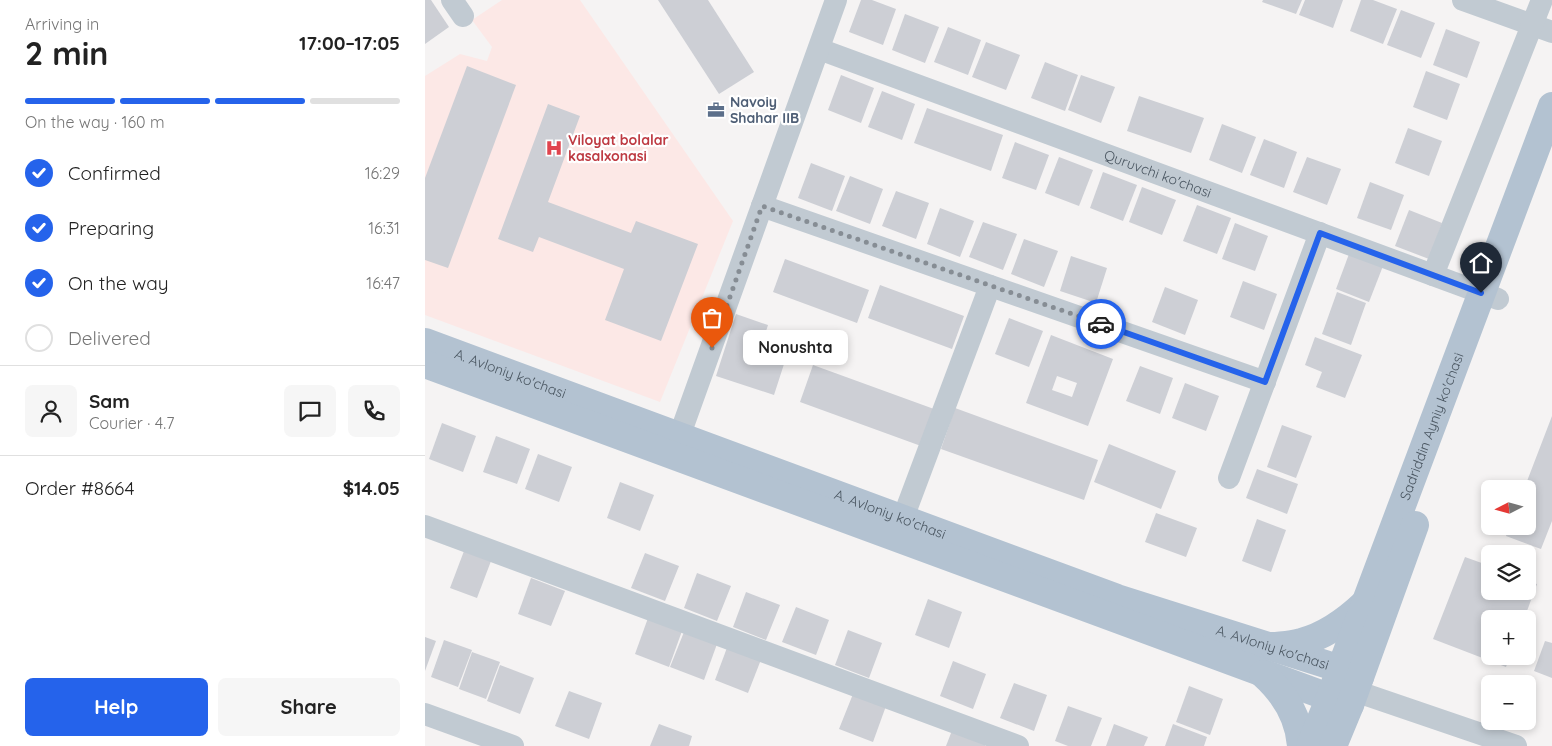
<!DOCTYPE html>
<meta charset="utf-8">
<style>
:root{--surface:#fff;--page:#f6f6f6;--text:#222;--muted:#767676;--line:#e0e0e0;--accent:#2563eb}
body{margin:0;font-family:Quicksand,sans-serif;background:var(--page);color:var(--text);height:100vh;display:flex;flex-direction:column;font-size:19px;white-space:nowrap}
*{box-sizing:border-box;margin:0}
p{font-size:16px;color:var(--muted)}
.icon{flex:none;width:28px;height:28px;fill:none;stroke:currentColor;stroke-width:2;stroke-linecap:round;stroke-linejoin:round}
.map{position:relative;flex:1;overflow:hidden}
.panel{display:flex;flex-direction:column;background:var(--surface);width:425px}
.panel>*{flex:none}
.needle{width:32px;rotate:264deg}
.buttons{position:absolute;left:1056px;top:480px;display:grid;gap:10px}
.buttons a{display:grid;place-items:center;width:55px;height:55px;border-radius:8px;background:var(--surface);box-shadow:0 2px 8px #0003;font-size:25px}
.pin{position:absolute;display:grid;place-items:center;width:42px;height:42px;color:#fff;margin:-51px -21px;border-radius:50% 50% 50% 0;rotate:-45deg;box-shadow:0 0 5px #0007}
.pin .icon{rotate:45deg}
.courier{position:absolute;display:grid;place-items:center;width:50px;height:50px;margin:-25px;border:4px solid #2563eb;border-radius:50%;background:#fff;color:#222;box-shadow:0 1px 6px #0007}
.bubble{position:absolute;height:35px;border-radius:8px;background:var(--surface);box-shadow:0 2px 8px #0003;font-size:16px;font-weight:700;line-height:35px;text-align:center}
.summary em{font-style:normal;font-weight:700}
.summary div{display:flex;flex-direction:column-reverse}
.summary{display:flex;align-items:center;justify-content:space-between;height:85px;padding:0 25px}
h1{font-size:32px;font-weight:700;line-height:38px}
.bar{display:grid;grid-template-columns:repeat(4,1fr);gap:8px 5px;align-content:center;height:60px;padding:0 25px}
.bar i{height:6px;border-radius:4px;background:var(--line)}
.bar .current{background:var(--accent)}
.bar p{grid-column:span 4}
.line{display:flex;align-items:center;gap:12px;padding:0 25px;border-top:1px solid var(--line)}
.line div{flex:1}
.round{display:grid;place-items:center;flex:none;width:52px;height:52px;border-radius:8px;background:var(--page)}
ol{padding:0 25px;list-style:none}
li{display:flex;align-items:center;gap:15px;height:55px}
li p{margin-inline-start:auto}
li .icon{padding:5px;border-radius:50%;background:var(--accent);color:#fff;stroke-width:4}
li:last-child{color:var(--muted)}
li i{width:28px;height:28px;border:2px solid var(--line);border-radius:50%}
.button{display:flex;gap:10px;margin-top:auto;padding:10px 25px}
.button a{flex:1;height:58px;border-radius:8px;background:var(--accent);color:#fff;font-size:20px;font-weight:700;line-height:58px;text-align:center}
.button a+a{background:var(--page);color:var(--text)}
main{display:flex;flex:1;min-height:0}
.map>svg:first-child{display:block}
</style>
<main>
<section class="panel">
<div class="summary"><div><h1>2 min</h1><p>Arriving in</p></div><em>17:00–17:05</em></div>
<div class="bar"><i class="current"></i><i class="current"></i><i class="current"></i><i></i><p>On the way · 160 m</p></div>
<ol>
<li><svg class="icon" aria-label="check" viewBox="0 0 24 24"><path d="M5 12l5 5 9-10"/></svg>Confirmed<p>16:29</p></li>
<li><svg class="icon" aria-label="check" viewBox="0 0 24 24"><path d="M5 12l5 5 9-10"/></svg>Preparing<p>16:31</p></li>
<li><svg class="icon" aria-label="check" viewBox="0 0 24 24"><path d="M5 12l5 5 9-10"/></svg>On the way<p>16:47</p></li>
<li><i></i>Delivered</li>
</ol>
<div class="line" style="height:90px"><a class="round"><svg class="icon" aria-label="person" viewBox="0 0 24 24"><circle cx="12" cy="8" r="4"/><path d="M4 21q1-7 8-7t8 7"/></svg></a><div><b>Sam</b><p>Courier · 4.7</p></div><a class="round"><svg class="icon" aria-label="chat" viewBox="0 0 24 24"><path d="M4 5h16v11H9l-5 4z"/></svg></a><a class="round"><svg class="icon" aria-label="phone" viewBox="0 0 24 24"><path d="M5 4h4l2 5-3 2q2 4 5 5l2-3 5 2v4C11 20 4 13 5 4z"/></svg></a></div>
<div class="line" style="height:65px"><div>Order #8664</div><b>$14.05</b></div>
<div class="button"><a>Help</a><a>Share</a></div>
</section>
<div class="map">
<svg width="1127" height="746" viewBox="0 0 1127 746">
<rect width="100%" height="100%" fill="#f5f3f3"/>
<!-- medical -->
<path fill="#fce8e6" d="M77 0H155L308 221 235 402 0 315V76L35 54 62 61 67 47 47 20Z"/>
<!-- building -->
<g fill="#cdcfd5" fill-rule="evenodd">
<path d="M0 0H6L24 27 0 44Z"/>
<path d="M233 0H283L329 72 294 94Z"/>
<path d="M436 0H447L471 9 458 45 424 32Z"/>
<path d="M838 0H877L871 14 837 2Z"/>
<path d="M880 0H918L908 28 874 15Z"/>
<path d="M936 0H948L972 9 958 44 925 31Z"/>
<path d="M976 10 1010 23 996 58 962 45Z"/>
<path d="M480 14 514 27 500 63 467 50Z"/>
<path d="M523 27 556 40 543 75 509 62Z"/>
<path d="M1021 29 1055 42 1042 78 1008 65Z"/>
<path d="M561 42 595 55 581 90 547 77Z"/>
<path d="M620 62 653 75 640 111 606 98Z"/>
<path d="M42 66 91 85 23 268 0 260V178Z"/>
<path d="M1001 71 1035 84 1022 120 988 107Z"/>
<path d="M416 75 449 88 436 123 403 110Z"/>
<path d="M656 75 690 87 676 123 643 110Z"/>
<path d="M457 91 490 104 477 140 443 127Z"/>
<path d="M714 96 779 118 766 153 702 131Z"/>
<path d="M123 104 155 116 123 202 206 233 211 221 273 244 236 341 180 320 199 269 114 237 108 252 73 239Z"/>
<path d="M502 108 578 135 566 171 489 143Z"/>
<path d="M797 124 831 137 817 173 784 160Z"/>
<path d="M983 128 1017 141 1004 176 970 163Z"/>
<path d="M839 139 872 152 859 188 825 175Z"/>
<path d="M590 142 624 155 611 190 577 178Z"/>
<path d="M634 157 668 170 654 206 620 193Z"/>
<path d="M882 157 916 169 902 205 868 192Z"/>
<path d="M386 163 420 176 407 211 373 198Z"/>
<path d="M678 172 712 185 698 221 665 208Z"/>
<path d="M425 176 458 189 445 224 411 211Z"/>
<path d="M945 182 979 195 966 230 932 218Z"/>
<path d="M717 187 751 200 737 235 704 222Z"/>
<path d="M471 191 504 203 491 239 457 226Z"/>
<path d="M772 205 806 218 792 254 758 241Z"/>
<path d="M515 208 549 221 535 257 502 244Z"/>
<path d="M984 210 1017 223 1004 259 970 246Z"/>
<path d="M558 222 592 234 578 270 544 257Z"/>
<path d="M810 223 843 236 830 271 797 259Z"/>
<path d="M599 239 633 251 619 287 586 274Z"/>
<path d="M924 254 958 266 944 302 911 289Z"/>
<path d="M646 256 682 268 671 303 635 291Z"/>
<path d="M360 259 444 290 432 323 348 292Z"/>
<path d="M818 281 852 294 839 330 805 317Z"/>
<path d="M455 285 539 316 527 349 443 318Z"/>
<path d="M740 287 773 300 760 335 727 322Z"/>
<path d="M912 292 941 303 926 345 897 334Z"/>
<path d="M311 314 343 325 334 353 360 361 349 395 291 376Z"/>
<path d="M584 318 618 331 604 367 570 354Z"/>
<path d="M626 335 688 359 663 426 601 403ZM632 376 652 383 647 397 627 390Z"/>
<path d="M890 337 937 355 920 398 891 387 897 372 880 365Z"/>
<path d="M388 365 509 409 496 446 375 402Z"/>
<path d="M715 366 748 378 735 414 701 401Z"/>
<path d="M760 383 794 396 781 431 747 418Z"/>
<path d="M530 408 673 460 659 500 516 449Z"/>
<path d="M1127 416V521L1116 549 1081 536 1084 526H1102V489H1099Z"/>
<path d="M17 423 51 436 38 472 4 459Z"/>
<path d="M857 425 887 436 871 478 842 467Z"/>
<path d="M71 436 105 449 92 484 58 472Z"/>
<path d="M684 444 751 471 736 509 669 482Z"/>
<path d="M113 454 147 467 134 502 100 489Z"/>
<path d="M832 469 873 484 862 514 821 498Z"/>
<path d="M195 482 229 495 215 531 182 518Z"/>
<path d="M731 513 772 528 761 557 720 542Z"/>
<path d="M832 519 861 530 846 572 817 561Z"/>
<path d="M39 551 66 561 52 598 25 588Z"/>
<path d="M220 553 254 566 240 601 206 588Z"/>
<path d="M1040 557 1065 566V591H1102V581L1112 584 1099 619H1065V656H1085L1081 667 1008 639Z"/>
<path d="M272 573 306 586 292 621 259 608Z"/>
<path d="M106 578 140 591 126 626 93 614Z"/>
<path d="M321 592 355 605 341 640 308 627Z"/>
<path d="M503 599 537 612 524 648 490 635Z"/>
<path d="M371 607 404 620 391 655 357 642Z"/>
<path d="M223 618 257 631 244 667 210 654Z"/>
<path d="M423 630 457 643 444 678 410 665Z"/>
<path d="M259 632 292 644 279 680 245 667Z"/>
<path d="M0 637 11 641 0 671Z"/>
<path d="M19 640 47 650 33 687 6 677Z"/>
<path d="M1120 641 1127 643V678L1109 671Z"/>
<path d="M303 645 337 657 323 693 290 680Z"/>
<path d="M47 652 75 662 61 699 34 689Z"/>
<path d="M528 661 561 674 548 709 515 696Z"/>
<path d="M75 665 109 678 95 714 62 701Z"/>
<path d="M589 683 622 695 609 731 575 718Z"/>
<path d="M764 686 798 699 785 735 751 722Z"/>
<path d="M144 691 177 703 164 739 130 726Z"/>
<path d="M428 694 461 706 448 742 414 729Z"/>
<path d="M643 706 677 718 666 746H643L630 741Z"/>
<path d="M234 724 267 736 264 746H225Z"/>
<path d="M689 724 723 737 719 746H681Z"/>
<path d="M748 724 782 737 779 746H740Z"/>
<path d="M528 728 562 741 560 746H521Z"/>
</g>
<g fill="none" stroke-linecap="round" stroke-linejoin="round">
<!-- minor -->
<g stroke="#c1cad2" stroke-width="22">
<path d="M27 0 38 16"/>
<path d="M1038 0 1127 32"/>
<path id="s1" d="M394 49 1073 299"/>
<path d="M337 206 840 382"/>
<path d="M1008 275 1117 0"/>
<path d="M249 451 411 0"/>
<path d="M804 478 895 233"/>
<path d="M478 518 565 286"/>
<path d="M0 526 593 746"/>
<path d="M930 691 1091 746"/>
<path d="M0 714 88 746"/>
</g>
<!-- major -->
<g stroke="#b3c2d1" stroke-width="28">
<path id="s2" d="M0 342 692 598 916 669 935 677"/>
<path d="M0 364 925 705"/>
<path d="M848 646C857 645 867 645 876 642 901 636 922 620 940 603"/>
<path d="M838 674C859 693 874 717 876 746"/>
<path id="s3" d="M885 746 905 697 1127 106"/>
<path d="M908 746 925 705 990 525"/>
</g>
</g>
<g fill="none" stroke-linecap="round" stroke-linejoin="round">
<!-- done -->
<path stroke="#868d94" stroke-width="5" stroke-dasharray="0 9" d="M287 348 337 206 676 324"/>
<!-- route -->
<path stroke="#2563eb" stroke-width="6" d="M676 324 840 382 895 233 1056 293"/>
</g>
<!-- icons -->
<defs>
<g id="office-bare" transform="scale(1.35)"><path d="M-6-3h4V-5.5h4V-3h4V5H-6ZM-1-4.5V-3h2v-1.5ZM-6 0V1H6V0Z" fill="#5c6f8a" stroke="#fff" stroke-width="2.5" paint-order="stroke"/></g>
<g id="hospital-bare" transform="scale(1.35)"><path d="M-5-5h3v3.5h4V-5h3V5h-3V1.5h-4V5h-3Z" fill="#e0444e" stroke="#fff" stroke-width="2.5" paint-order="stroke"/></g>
</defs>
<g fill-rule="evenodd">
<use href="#office-bare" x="291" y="110"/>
<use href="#hospital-bare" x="129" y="148"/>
</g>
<g text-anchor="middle" stroke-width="4.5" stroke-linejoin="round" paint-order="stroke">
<!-- service labels -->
<g font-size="14" font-weight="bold" fill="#4e5e75" stroke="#fff" text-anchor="start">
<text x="305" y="107">Navoiy<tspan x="305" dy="16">Shahar IIB</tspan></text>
</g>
<!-- health labels -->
<g font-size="14" font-weight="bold" fill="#be3a42" stroke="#fff" text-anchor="start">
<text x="143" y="145">Viloyat bolalar<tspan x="143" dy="16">kasalxonasi</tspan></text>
</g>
<!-- street labels -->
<g font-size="14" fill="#4a5661" stroke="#fff">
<text dy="5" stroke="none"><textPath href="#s1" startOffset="361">Quruvchi ko'chasi</textPath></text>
<text dy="5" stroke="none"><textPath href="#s2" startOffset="91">A. Avloniy ko'chasi</textPath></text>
<text dy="5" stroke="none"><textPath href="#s3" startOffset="342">Sadriddin Ayniy ko'chasi</textPath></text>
<text dy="5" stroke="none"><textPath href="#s2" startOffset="496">A. Avloniy ko'chasi</textPath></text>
<text dy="5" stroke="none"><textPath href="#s2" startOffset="901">A. Avloniy ko'chasi</textPath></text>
</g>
</g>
</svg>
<div class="buttons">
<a><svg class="needle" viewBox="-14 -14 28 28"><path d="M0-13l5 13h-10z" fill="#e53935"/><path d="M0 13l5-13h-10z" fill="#767676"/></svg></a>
<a><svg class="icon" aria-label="layers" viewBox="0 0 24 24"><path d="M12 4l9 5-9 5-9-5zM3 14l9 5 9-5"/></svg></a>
<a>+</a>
<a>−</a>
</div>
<div class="pin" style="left:287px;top:348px;background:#ea580c"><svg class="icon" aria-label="bag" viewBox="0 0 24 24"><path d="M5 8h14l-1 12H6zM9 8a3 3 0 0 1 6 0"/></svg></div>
<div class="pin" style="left:1056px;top:293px;background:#1f2937"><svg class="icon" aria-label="home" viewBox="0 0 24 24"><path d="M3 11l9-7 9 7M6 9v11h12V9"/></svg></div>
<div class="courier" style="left:676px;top:324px"><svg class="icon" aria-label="car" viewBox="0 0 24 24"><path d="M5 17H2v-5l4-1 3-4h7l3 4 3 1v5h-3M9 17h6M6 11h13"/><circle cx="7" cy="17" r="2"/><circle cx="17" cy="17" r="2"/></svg></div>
<div class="bubble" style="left:318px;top:330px;width:105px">Nonushta</div>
</div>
</main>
